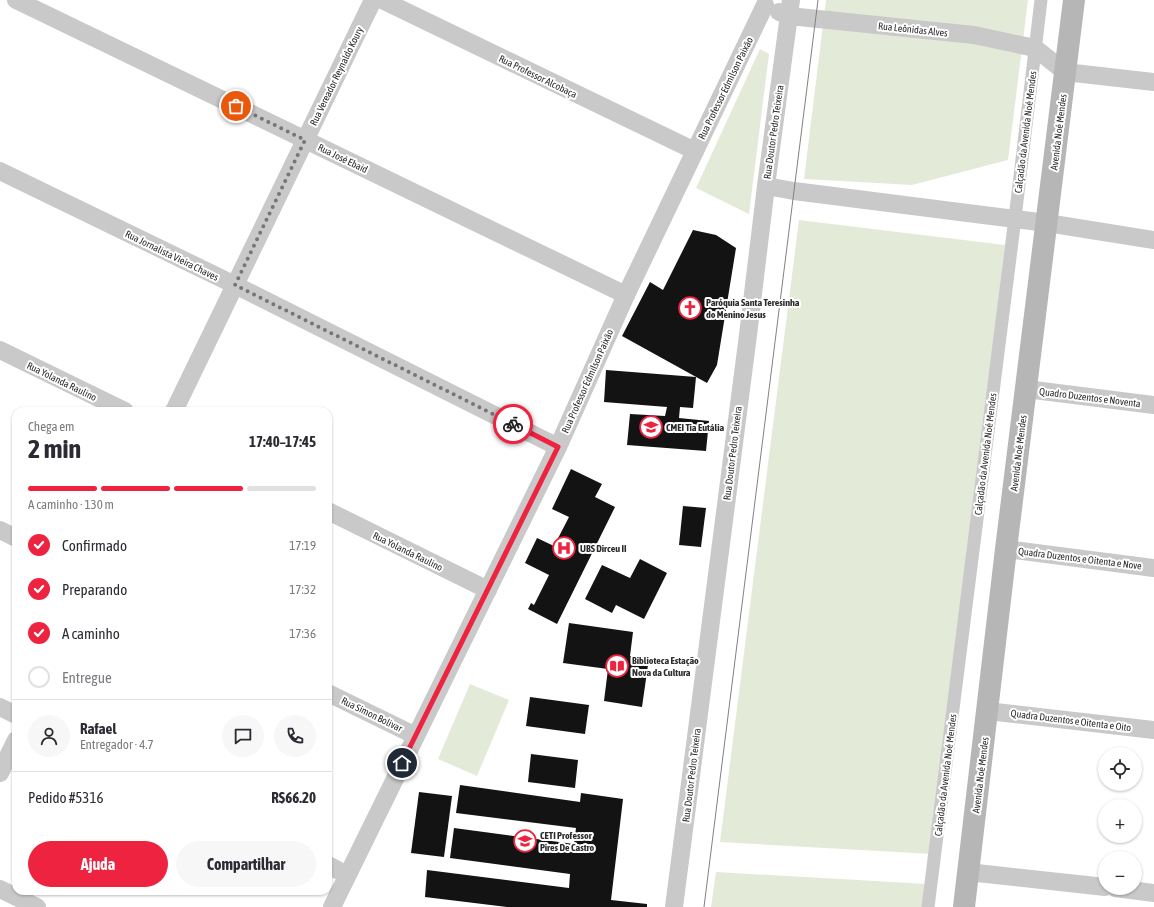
<!DOCTYPE html>
<html lang="pt">
<meta charset="utf-8">
<style>
:root{--surface:#fff;--page:#f7f7f7;--text:#2b2b33;--muted:#7c7c81;--line:#e1e1e2;--accent:#ee233f}
body{margin:0;font-family:"Asap Condensed",sans-serif;background:var(--page);color:var(--text);height:100vh;display:flex;flex-direction:column;font-size:15px;white-space:nowrap}
*{box-sizing:border-box;margin:0}
p{font-size:13px;color:var(--muted)}
.icon{flex:none;width:22px;height:22px;fill:none;stroke:currentColor;stroke-width:2;stroke-linecap:round;stroke-linejoin:round}
.map{position:relative;flex:1;overflow:hidden}
.drawer{position:absolute;left:12px;top:407px;width:320px;height:488px;display:flex;flex-direction:column;background:var(--surface);border-radius:12px;box-shadow:0 1px 3px #0004}
.drawer>*{flex:none}
.fabs{position:absolute;left:1098px;top:747px;display:grid;gap:8px}
.fabs a{display:grid;place-items:center;width:44px;height:44px;border-radius:50%;background:var(--surface);box-shadow:0 1px 3px #0004;font-size:20px}
.pin{position:absolute;display:grid;place-items:center;width:34px;height:34px;color:#fff;margin:-17px;border:2px solid #fff;border-radius:50%;box-shadow:0 1px 4px #0007}
.courier{position:absolute;display:grid;place-items:center;width:40px;height:40px;margin:-20px;border:3px solid #ee233f;border-radius:50%;background:#fff;color:#222;box-shadow:0 1px 5px #0007}
.summary em{font-style:normal;font-weight:700}
.summary div{display:flex;flex-direction:column-reverse}
.summary{display:flex;align-items:center;justify-content:space-between;height:68px;padding:0 16px}
h1{font-size:26px;font-weight:700;line-height:30px}
.bar{display:grid;grid-template-columns:repeat(4,1fr);gap:6px 4px;align-content:center;height:48px;padding:0 16px}
.bar i{height:5px;border-radius:3px;background:var(--line)}
.bar .on{background:var(--accent)}
.bar p{grid-column:span 4}
.line{display:flex;align-items:center;gap:10px;padding:0 16px;border-top:1px solid var(--line)}
.line div{flex:1}
.round{display:grid;place-items:center;flex:none;width:42px;height:42px;border-radius:21px;background:var(--page)}
ol{padding:0 16px;list-style:none}
li{display:flex;align-items:center;gap:12px;height:44px}
li p{margin-inline-start:auto}
li .icon{padding:4px;border-radius:50%;background:var(--accent);color:#fff;stroke-width:4}
li:last-child{color:var(--muted)}
li i{width:22px;height:22px;border:2px solid var(--line);border-radius:50%}
.button{display:flex;gap:8px;margin-top:auto;padding:8px 16px}
.button a{flex:1;height:46px;border-radius:24px;background:var(--accent);color:#fff;font-size:16px;font-weight:700;line-height:46px;text-align:center}
.button a+a{background:var(--page);color:var(--text)}
.map>svg:first-child{display:block}
</style>
<div class="map">
<svg width="1154" height="907" viewBox="0 0 1154 907">
<rect width="100%" height="100%" fill="#fff"/>
<!-- green -->
<g fill="#e3ebd8">
<path d="M826 0H1028L1008 160 912 185 804 179Z"/>
<path d="M760 49 769 54 749 214 696 188Z"/>
<path d="M799 220 1005 245 932 854 720 842Z"/>
<path d="M470 684 509 700 477 776 438 759Z"/>
<path d="M716 872 927 884 924 907H711Z"/>
</g>
<!-- building -->
<g fill="#131313">
<path d="M693 230 716 235 736 248 717 365 707 383 622 336 650 282 663 290Z"/>
<path d="M606 370 696 377 693 408 680 407 679 418 709 421 706 451 627 445 630 414 665 416 667 407 604 402Z"/>
<path d="M571 469 602 484 595 497 615 507 557 624 528 609 531 603 534 605 549 575 525 563 537 538 554 546 569 517 552 509Z"/>
<path d="M683 506 706 508 701 547 679 545Z"/>
<path d="M640 559 667 573 644 619 616 605 612 613 585 599 602 565 630 578Z"/>
<path d="M569 623 633 632 630 656 649 658 642 707 604 701 608 669 563 663Z"/>
<path d="M530 697 589 705 585 734 526 726Z"/>
<path d="M531 754 578 760 575 788 528 782Z"/>
<path d="M460 785 580 802 581 793 623 799 611 900 647 904V907H507L425 897 427 870 569 888 570 874 450 858 454 828 574 844 576 828 456 813Z"/>
<path d="M419 792 452 796 444 857 411 853Z"/>
</g>
<g fill="none" stroke-linecap="round" stroke-linejoin="round">
<!-- pedestrian -->
<path stroke="#c9c9c9" stroke-width="13" d="M928 907 1015 218 1041 0"/>
<!-- minor -->
<g stroke="#c9c9c9" stroke-width="18">
<path d="M16 0 626 295"/>
<path d="M382 0 695 151"/>
<path d="M779 12 789 16 974 35 1035 48 1065 72 1154 82"/>
<path d="M0 171 235 285 558 447"/>
<path d="M766 186 794 191 1047 223 1154 240"/>
<path d="M0 350 125 411"/>
<path d="M1026 389 1154 405"/>
<path d="M174 411 373 0"/>
<path d="M328 511 488 590"/>
<path d="M0 530 16 538"/>
<path d="M1006 549 1154 568"/>
<path d="M328 693 416 736"/>
<path d="M0 707 16 715"/>
<path d="M987 711 1154 730"/>
<path d="M0 773 16 740"/>
<path d="M328 865 347 875"/>
<path d="M968 872 1105 887"/>
<path d="M1115 888 1154 893"/>
<path d="M0 889 37 907"/>
<path d="M332 907 558 447 626 295 765 5"/>
<path d="M674 907 748 335 766 186 791 0"/>
</g>
<!-- secondary -->
<path stroke="#b6b6b6" stroke-width="22" d="M964 907 1006 549 1074 0"/>
<!-- tram -->
<path stroke="#818181" stroke-width="1" d="M704 907 818 0"/>
</g>
<g fill="none" stroke-linecap="round" stroke-linejoin="round">
<!-- done -->
<path stroke="#767676" stroke-width="4" stroke-dasharray="0 7.2" d="M236 106 305 140 235 285 513 424"/>
<!-- route -->
<path stroke="#ee233f" stroke-width="5" d="M402 763 558 447 513 424"/>
</g>
<!-- icons -->
<defs>
<g id="church-ring" transform="scale(1.15)"><circle r="9.5" fill="#fff" stroke="#ee233f" stroke-width="1.5"/><path d="M-1.2-6h2.4v3.5h3.3v2.4h-3.3V6h-2.4V-.1h-3.3v-2.4h3.3Z" fill="#ee233f"/></g>
<g id="school-ring" transform="scale(1.15)"><circle r="9.5" fill="#fff" stroke="#ee233f" stroke-width="1.5"/><path d="M0-5L7-2L0 1L-7-2ZM-4 1L0 2.5L4 1V4Q0 6-4 4Z" fill="#ee233f"/></g>
<g id="hospital-ring" transform="scale(1.15)"><circle r="9.5" fill="#fff" stroke="#ee233f" stroke-width="1.5"/><path d="M-5-5h3v3.5h4V-5h3V5h-3V1.5h-4V5h-3Z" fill="#ee233f"/></g>
<g id="library-ring" transform="scale(1.15)"><circle r="9.5" fill="#fff" stroke="#ee233f" stroke-width="1.5"/><path d="M-6-4Q-3-5.5-.7-3.5V5Q-3 3-6 4ZM6-4Q3-5.5 .7-3.5V5Q3 3 6 4Z" fill="#ee233f"/></g>
</defs>
<g fill-rule="evenodd">
<use href="#church-ring" x="690" y="308"/>
<use href="#school-ring" x="651" y="427"/>
<use href="#hospital-ring" x="564" y="548"/>
<use href="#library-ring" x="617" y="666"/>
<use href="#school-ring" x="525" y="841"/>
</g>
<g text-anchor="middle" stroke-width="4" stroke-linejoin="round" paint-order="stroke">
<!-- street labels -->
<g font-size="10" fill="#2c2c2c" stroke="#fff">
<text transform="translate(913 29) rotate(6)" y="4">Rua Leônidas Alves</text>
<text transform="translate(336 76) rotate(-64)" y="4">Rua Vereador Reynaldo Koury</text>
<text transform="translate(538 76) rotate(26)" y="4">Rua Professor Alcobaça</text>
<text transform="translate(725 88) rotate(-64)" y="4">Rua Professor Edmilson Paixão</text>
<text transform="translate(773 132) rotate(-82)" y="4">Rua Doutor Pedro Teixeira</text>
<text transform="translate(1025 132) rotate(-83)" y="4">Calçadão da Avenida Noé Mendes</text>
<text transform="translate(1058 132) rotate(-83)" y="4">Avenida Noé Mendes</text>
<text transform="translate(343 158) rotate(26)" y="4">Rua José Ebaid</text>
<text transform="translate(172 255) rotate(26)" y="4">Rua Jornalista Vieira Chaves</text>
<text transform="translate(62 381) rotate(26)" y="4">Rua Yolanda Raulino</text>
<text transform="translate(587 381) rotate(-66)" y="4">Rua Professor Edmilson Paixão</text>
<text transform="translate(1090 397) rotate(7)" y="4">Quadro Duzentos e Noventa</text>
<text transform="translate(732 453) rotate(-83)" y="4">Rua Doutor Pedro Teixeira</text>
<text transform="translate(1018 453) rotate(-83)" y="4">Avenida Noé Mendes</text>
<text transform="translate(985 454) rotate(-83)" y="4">Calçadão da Avenida Noé Mendes</text>
<text transform="translate(408 551) rotate(26)" y="4">Rua Yolanda Raulino</text>
<text transform="translate(1080 558) rotate(7)" y="4">Quadra Duzentos e Oitenta e Nove</text>
<text transform="translate(372 714) rotate(26)" y="4">Rua Simon Bolivar</text>
<text transform="translate(1071 720) rotate(7)" y="4">Quadra Duzentos e Oitenta e Oito</text>
<text transform="translate(691 775) rotate(-83)" y="4">Rua Doutor Pedro Teixeira</text>
<text transform="translate(945 775) rotate(-83)" y="4">Calçadão da Avenida Noé Mendes</text>
<text transform="translate(980 775) rotate(-83)" y="4">Avenida Noé Mendes</text>
</g>
<!-- poi labels -->
<g font-size="10" font-weight="bold" fill="#2c2c2c" stroke="#fff" text-anchor="start">
<text x="706" y="306">Paróquia Santa Teresinha<tspan x="706" dy="12">do Menino Jesus</tspan></text>
<text x="666" y="431">CMEI Tia Eutália</text>
<text x="580" y="552">UBS Dirceu II</text>
<text x="632" y="664">Biblioteca Estação<tspan x="632" dy="12">Nova da Cultura</tspan></text>
<text x="540" y="839">CETI Professor<tspan x="540" dy="12">Pires De Castro</tspan></text>
</g>
</g>
</svg>
<div class="fabs">
<a><svg class="icon" aria-label="locate" viewBox="0 0 24 24"><circle cx="12" cy="12" r="6"/><path d="M12 2v4M12 18v4M2 12h4M18 12h4"/></svg></a>
<a>+</a>
<a>−</a>
</div>
<div class="pin" style="left:236px;top:106px;background:#ea580c"><svg class="icon" aria-label="bag" viewBox="0 0 24 24"><path d="M5 8h14l-1 12H6zM9 8a3 3 0 0 1 6 0"/></svg></div>
<div class="pin" style="left:402px;top:763px;background:#1f2937"><svg class="icon" aria-label="home" viewBox="0 0 24 24"><path d="M3 11l9-7 9 7M6 9v11h12V9"/></svg></div>
<div class="courier" style="left:513px;top:424px"><svg class="icon" aria-label="bike" viewBox="0 0 24 24"><circle cx="6" cy="16" r="4"/><circle cx="18" cy="16" r="4"/><path d="M6 16l4-8h5l3 8M10 8l3 8H6M13 5h3"/></svg></div>
<section class="drawer">
<div class="summary"><div><h1>2 min</h1><p>Chega em</p></div><em>17:40–17:45</em></div>
<div class="bar"><i class="on"></i><i class="on"></i><i class="on"></i><i></i><p>A caminho · 130 m</p></div>
<ol>
<li><svg class="icon" aria-label="check" viewBox="0 0 24 24"><path d="M5 12l5 5 9-10"/></svg>Confirmado<p>17:19</p></li>
<li><svg class="icon" aria-label="check" viewBox="0 0 24 24"><path d="M5 12l5 5 9-10"/></svg>Preparando<p>17:32</p></li>
<li><svg class="icon" aria-label="check" viewBox="0 0 24 24"><path d="M5 12l5 5 9-10"/></svg>A caminho<p>17:36</p></li>
<li><i></i>Entregue</li>
</ol>
<div class="line" style="height:72px"><a class="round"><svg class="icon" aria-label="person" viewBox="0 0 24 24"><circle cx="12" cy="8" r="4"/><path d="M4 21q1-7 8-7t8 7"/></svg></a><div><b>Rafael</b><p>Entregador · 4.7</p></div><a class="round"><svg class="icon" aria-label="chat" viewBox="0 0 24 24"><path d="M4 5h16v11H9l-5 4z"/></svg></a><a class="round"><svg class="icon" aria-label="phone" viewBox="0 0 24 24"><path d="M5 4h4l2 5-3 2q2 4 5 5l2-3 5 2v4C11 20 4 13 5 4z"/></svg></a></div>
<div class="line" style="height:52px"><div>Pedido #5316</div><b>R$66.20</b></div>
<div class="button"><a>Ajuda</a><a>Compartilhar</a></div>
</section>
</div>
